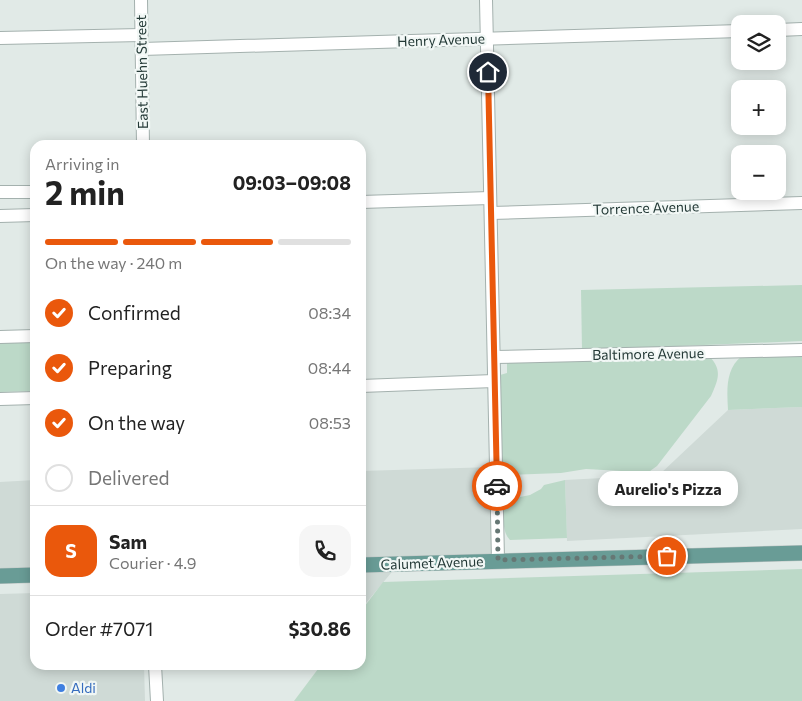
<!DOCTYPE html>
<meta charset="utf-8">
<style>
:root{--surface:#fff;--page:#f6f6f6;--text:#222;--muted:#767676;--line:#e0e0e0;--accent:#ea580c}
body{margin:0;font-family:Commissioner,sans-serif;background:var(--page);color:var(--text);height:100vh;display:flex;flex-direction:column;font-size:19px;white-space:nowrap}
*{box-sizing:border-box;margin:0}
p{font-size:16px;color:var(--muted)}
.icon{flex:none;width:28px;height:28px;fill:none;stroke:currentColor;stroke-width:2;stroke-linecap:round;stroke-linejoin:round}
.map{position:relative;flex:1;overflow:hidden}
.panel{position:absolute;left:30px;top:140px;width:336px;height:530px;display:flex;flex-direction:column;background:var(--surface);border-radius:15px;box-shadow:0 2px 12px #0003}
.panel>*{flex:none}
.tools{position:absolute;left:731px;top:15px;display:grid;gap:10px}
.tools a{display:grid;place-items:center;width:55px;height:55px;border-radius:10px;background:var(--surface);box-shadow:0 2px 12px #0003;font-size:25px}
.pin{position:absolute;display:grid;place-items:center;width:42px;height:42px;color:#fff;margin:-21px;border:2px solid #fff;border-radius:50%;box-shadow:0 1px 5px #0007}
.courier{position:absolute;display:grid;place-items:center;width:50px;height:50px;margin:-25px;border:4px solid #ea580c;border-radius:50%;background:#fff;color:#222;box-shadow:0 1px 6px #0007}
.bubble{position:absolute;height:35px;border-radius:15px;background:var(--surface);box-shadow:0 2px 12px #0003;font-size:16px;font-weight:700;line-height:35px;text-align:center}
.headline em{font-style:normal;font-weight:700}
.headline div{display:flex;flex-direction:column-reverse}
.headline{display:flex;align-items:center;justify-content:space-between;height:85px;padding:0 15px}
h1{font-size:32px;font-weight:700;line-height:38px}
.bar{display:grid;grid-template-columns:repeat(4,1fr);gap:8px 5px;align-content:center;height:60px;padding:0 15px}
.bar i{height:6px;border-radius:4px;background:var(--line)}
.bar .on{background:var(--accent)}
.bar p{grid-column:span 4}
.line{display:flex;align-items:center;gap:12px;padding:0 15px;border-top:1px solid var(--line)}
.line div{flex:1}
.round{display:grid;place-items:center;flex:none;width:52px;height:52px;border-radius:15px;background:var(--page)}
ol{padding:0 15px;list-style:none}
li{display:flex;align-items:center;gap:15px;height:55px}
li p{margin-inline-start:auto}
li .icon{padding:5px;border-radius:50%;background:var(--accent);color:#fff;stroke-width:4}
li:last-child{color:var(--muted)}
li i{width:28px;height:28px;border:2px solid var(--line);border-radius:50%}
.map>svg:first-child{display:block}
</style>
<div class="map">
<svg width="802" height="701" viewBox="0 0 802 701">
<rect width="100%" height="100%" fill="#e1eae7"/>
<!-- built -->
<g fill="#cfdad6">
<path d="M802 407V529L567 541 565 480 659 475 728 410Z"/>
<path d="M493 467 495 557 361 562V471Z"/>
<path d="M35 480V572L0 573V482Z"/>
<path d="M396 567 361 609V568Z"/>
<path d="M35 593V665H144L145 701H0V594Z"/>
</g>
<!-- green -->
<g fill="#bcd9c8">
<path d="M802 285V341L582 350 581 290Z"/>
<path d="M35 342V391L0 392V343Z"/>
<path d="M802 354V407L728 410C727 391 725 369 742 356Z"/>
<path d="M709 356C723 370 718 380 711 396L657 466 650 471 639 472 586 469 561 473 508 475 502 472 500 375 507 373V363Z"/>
<path d="M565 480 567 538 510 540C502 532 504 519 503 508L506 507V503L515 498 530 495 541 489 544 485Z"/>
<path d="M802 569V701H294L321 665H361V611L383 582Z"/>
</g>
<g fill="none" stroke-linecap="round" stroke-linejoin="round">
<!-- minor casing -->
<g stroke="#a4b1ae" stroke-width="14">
<g id="minor">
<path d="M141 0 143 145"/>
<path d="M486 0 498 560"/>
<path d="M778 30 802 29"/>
<path d="M0 38 141 35"/>
<path d="M142 49 740 31"/>
<path d="M0 192H35"/>
<path d="M361 202 490 198"/>
<path d="M491 213 802 203"/>
<path d="M0 216 35 215"/>
<path d="M0 337 35 336"/>
<path d="M494 357 802 350"/>
<path d="M361 386 494 381"/>
<path d="M0 399 35 398"/>
<path d="M155 665 157 701"/>
</g>
</g>
<!-- primary casing -->
<g stroke="#bdc4c3" stroke-width="16">
<g id="primary">
<path d="M361 565 802 553"/>
<path d="M0 576 35 575"/>
</g>
</g>
<!-- minor -->
<use href="#minor" stroke="#fff" stroke-width="12"/>
<!-- primary -->
<use href="#primary" stroke="#699c96" stroke-width="15"/>
</g>
<g fill="none" stroke-linecap="round" stroke-linejoin="round">
<!-- done -->
<path stroke="#667774" stroke-width="5" stroke-dasharray="0 9" d="M497 486 498 560 667 556"/>
<!-- route -->
<path stroke="#ea580c" stroke-width="6" d="M488 72 497 486"/>
</g>
<!-- markers -->
<circle fill="#3f7fe0" stroke="#f1f7f5" stroke-width="2" cx="61" cy="688" r="5"/>
<g text-anchor="middle" stroke-width="4.5" stroke-linejoin="round" paint-order="stroke">
<!-- street labels -->
<g font-size="14" fill="#233936" stroke="#f1f7f5">
<text transform="translate(441 40) rotate(-2)" y="5">Henry Avenue</text>
<text transform="translate(142 72) rotate(-91)" y="5">East Huehn Street</text>
<text transform="translate(646 208) rotate(-2)" y="5">Torrence Avenue</text>
<text transform="translate(648 354) rotate(-1)" y="5">Baltimore Avenue</text>
<text transform="translate(432 563) rotate(-2)" y="5">Calumet Avenue</text>
</g>
<!-- shop labels -->
<g font-size="14" fill="#366cbe" stroke="#f1f7f5" text-anchor="start">
<text x="71" y="693">Aldi</text>
</g>
</g>
</svg>
<div class="tools">
<a><svg class="icon" aria-label="layers" viewBox="0 0 24 24"><path d="M12 4l9 5-9 5-9-5zM3 14l9 5 9-5"/></svg></a>
<a>+</a>
<a>−</a>
</div>
<div class="pin" style="left:667px;top:556px;background:#ea580c"><svg class="icon" aria-label="bag" viewBox="0 0 24 24"><path d="M5 8h14l-1 12H6zM9 8a3 3 0 0 1 6 0"/></svg></div>
<div class="pin" style="left:488px;top:72px;background:#1f2937"><svg class="icon" aria-label="home" viewBox="0 0 24 24"><path d="M3 11l9-7 9 7M6 9v11h12V9"/></svg></div>
<div class="courier" style="left:497px;top:486px"><svg class="icon" aria-label="car" viewBox="0 0 24 24"><path d="M5 17H2v-5l4-1 3-4h7l3 4 3 1v5h-3M9 17h6M6 11h13"/><circle cx="7" cy="17" r="2"/><circle cx="17" cy="17" r="2"/></svg></div>
<div class="bubble" style="left:598px;top:471px;width:140px">Aurelio's Pizza</div>
<section class="panel">
<div class="headline"><div><h1>2 min</h1><p>Arriving in</p></div><em>09:03–09:08</em></div>
<div class="bar"><i class="on"></i><i class="on"></i><i class="on"></i><i></i><p>On the way · 240 m</p></div>
<ol>
<li><svg class="icon" aria-label="check" viewBox="0 0 24 24"><path d="M5 12l5 5 9-10"/></svg>Confirmed<p>08:34</p></li>
<li><svg class="icon" aria-label="check" viewBox="0 0 24 24"><path d="M5 12l5 5 9-10"/></svg>Preparing<p>08:44</p></li>
<li><svg class="icon" aria-label="check" viewBox="0 0 24 24"><path d="M5 12l5 5 9-10"/></svg>On the way<p>08:53</p></li>
<li><i></i>Delivered</li>
</ol>
<div class="line" style="height:90px"><b class="round" style="background:var(--accent);color:#fff">S</b><div><b>Sam</b><p>Courier · 4.9</p></div><a class="round"><svg class="icon" aria-label="phone" viewBox="0 0 24 24"><path d="M5 4h4l2 5-3 2q2 4 5 5l2-3 5 2v4C11 20 4 13 5 4z"/></svg></a></div>
<div class="line" style="height:65px"><div>Order #7071</div><b>$30.86</b></div>
</section>
</div>
